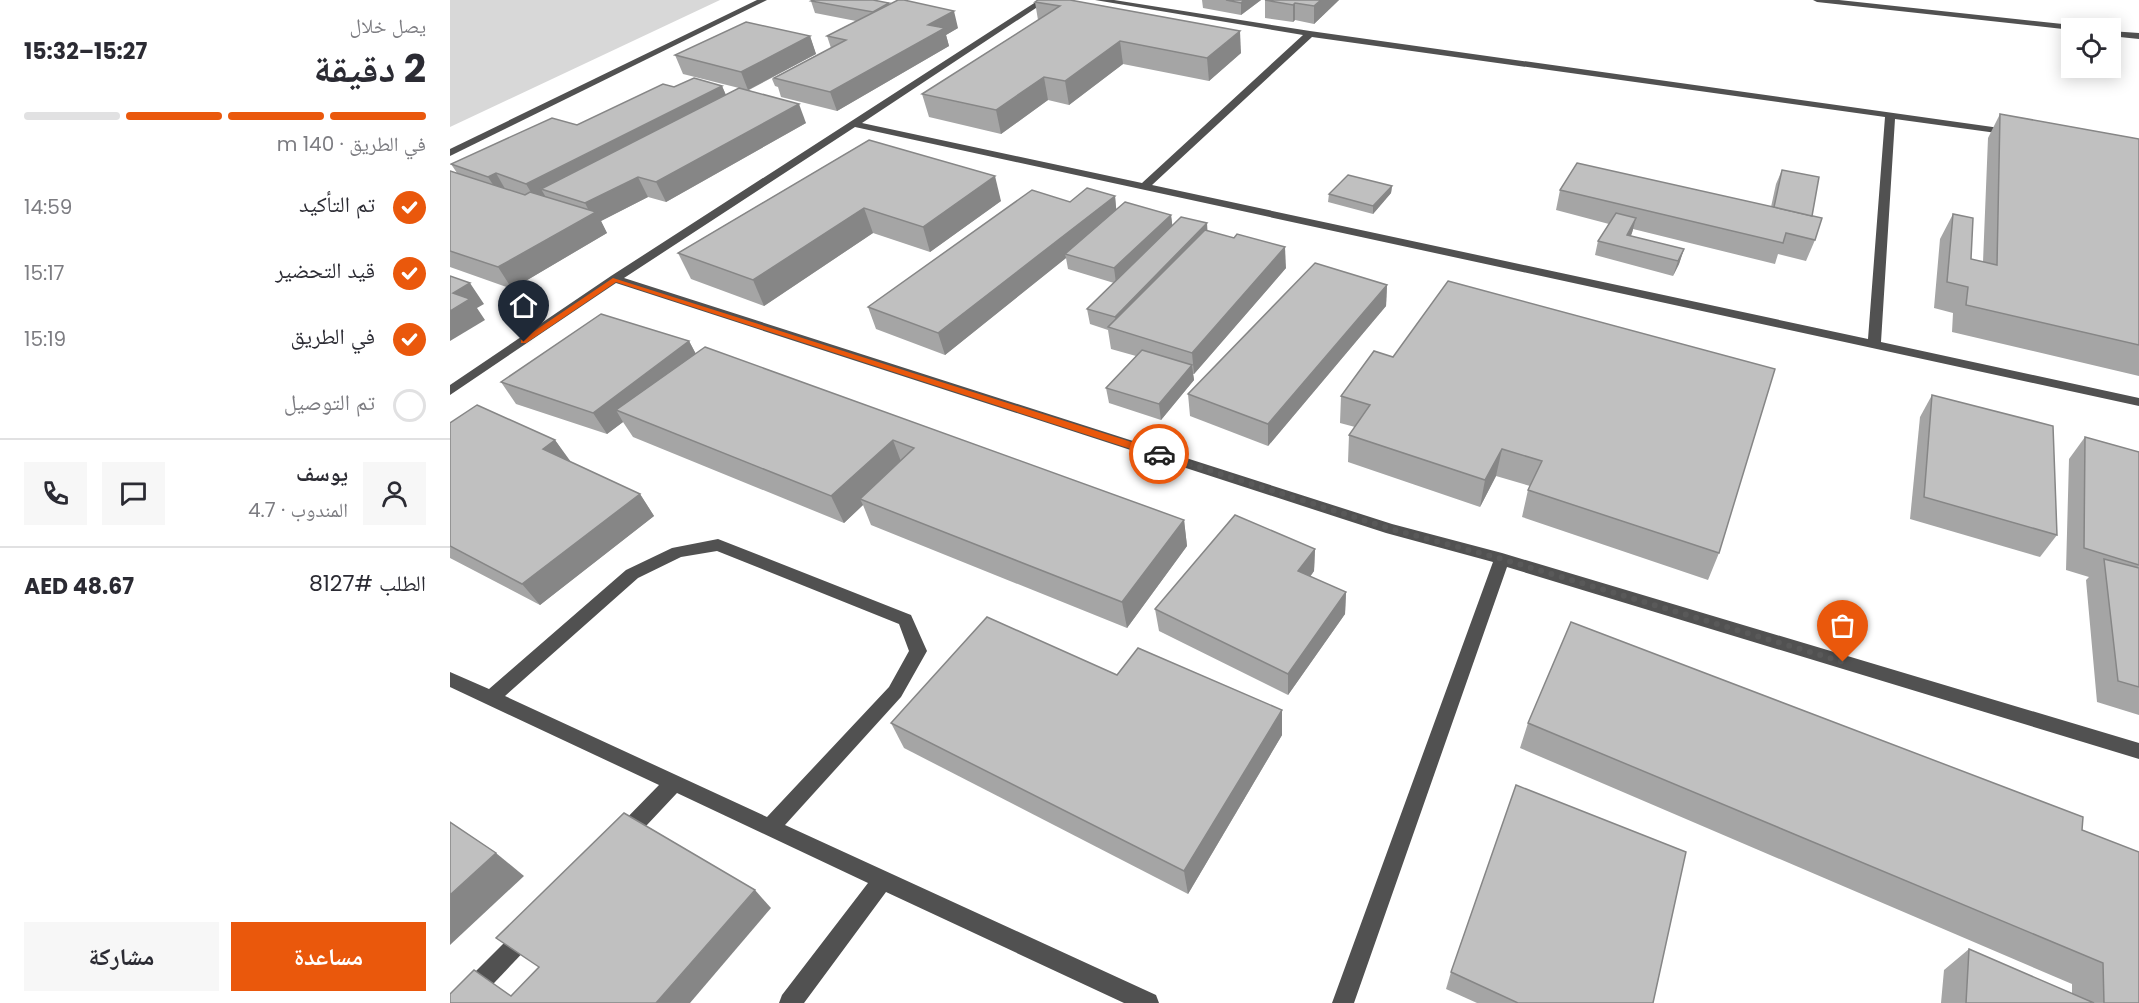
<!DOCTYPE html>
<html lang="ar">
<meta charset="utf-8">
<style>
:root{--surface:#fff;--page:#f7f7f7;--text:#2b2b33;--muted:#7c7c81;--line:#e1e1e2;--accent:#ea580c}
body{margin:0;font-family:Poppins,"Noto Naskh Arabic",sans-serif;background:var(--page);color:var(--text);direction:rtl;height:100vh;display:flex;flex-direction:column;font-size:22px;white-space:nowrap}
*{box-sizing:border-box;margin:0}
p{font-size:20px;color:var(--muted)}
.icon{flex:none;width:33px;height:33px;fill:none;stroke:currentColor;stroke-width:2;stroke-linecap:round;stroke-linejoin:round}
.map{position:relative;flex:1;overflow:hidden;direction:ltr}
.drawer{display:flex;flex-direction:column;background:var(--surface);width:450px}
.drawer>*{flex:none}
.controls{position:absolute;left:1611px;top:18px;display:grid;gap:12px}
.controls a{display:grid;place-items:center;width:60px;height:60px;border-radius:0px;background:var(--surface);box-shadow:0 3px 15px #0003;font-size:30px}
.pin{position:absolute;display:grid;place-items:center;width:51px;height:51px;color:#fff;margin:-62px -26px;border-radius:50% 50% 50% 0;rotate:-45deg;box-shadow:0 0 6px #0007}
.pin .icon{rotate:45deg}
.courier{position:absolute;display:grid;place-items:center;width:60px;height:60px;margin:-30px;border:4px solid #ea580c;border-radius:50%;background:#fff;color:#222;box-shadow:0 2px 8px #0007}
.summary em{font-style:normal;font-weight:700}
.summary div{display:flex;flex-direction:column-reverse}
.summary{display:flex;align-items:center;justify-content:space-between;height:102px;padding:0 24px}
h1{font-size:39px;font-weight:700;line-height:45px}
.bar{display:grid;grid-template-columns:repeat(4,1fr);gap:9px 6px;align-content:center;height:72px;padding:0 24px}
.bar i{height:8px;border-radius:4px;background:var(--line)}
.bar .selected{background:var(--accent)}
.bar p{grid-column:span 4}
.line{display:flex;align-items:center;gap:15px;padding:0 24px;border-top:2px solid var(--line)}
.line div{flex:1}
.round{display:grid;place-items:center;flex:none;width:63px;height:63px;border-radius:0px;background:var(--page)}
ol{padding:0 24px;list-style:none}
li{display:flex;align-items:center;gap:18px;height:66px}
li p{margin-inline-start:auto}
li .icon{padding:6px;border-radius:50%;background:var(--accent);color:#fff;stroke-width:4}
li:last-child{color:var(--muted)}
li i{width:33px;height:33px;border:3px solid var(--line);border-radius:50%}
.action{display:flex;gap:12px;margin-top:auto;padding:12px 24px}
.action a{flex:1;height:69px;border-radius:0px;background:var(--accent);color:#fff;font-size:24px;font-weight:700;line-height:69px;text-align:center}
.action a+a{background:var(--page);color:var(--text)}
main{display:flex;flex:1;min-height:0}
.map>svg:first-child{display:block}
</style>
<main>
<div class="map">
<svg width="1689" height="1003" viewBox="0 0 1689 1003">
<rect width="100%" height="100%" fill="#fff"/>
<!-- green -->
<path fill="#d8d8d8" d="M0 0H270L0 127Z"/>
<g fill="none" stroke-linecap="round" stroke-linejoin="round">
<!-- minor -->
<g fill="#515151" fill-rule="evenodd">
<path d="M307 0H317L0 156V149Z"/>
<path d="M589 0H598L412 123 692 183 853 35 645 0H664L860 31 1564 130V134L1561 135 1445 119 1431 342 1689 398V406L405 127 174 278 942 524 1052 553 1689 743V759L1057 567 904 1003H882L1043 562 936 533 166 283 0 395V385L161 276ZM862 37 1435 117 1418 339 702 185Z"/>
<path d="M1363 0H1389L1622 25 1626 28 1622 30 1367 2Z"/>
<path d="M1660 31 1689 33V39L1660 36Z"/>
<path d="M268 539 461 615 477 651 451 697 335 825 706 995 709 1003H674L436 892 354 1003H329L332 995 418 883 227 793 181 842 174 844 167 842 164 835 167 828 209 785 0 687V672L39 689 176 570 222 548ZM267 551 449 624 459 651 439 687 317 817 55 696 188 578 231 557Z"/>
<path d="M75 925 82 929 86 936 82 943 25 1003H0L2 995 68 929Z"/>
</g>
</g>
<!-- wall -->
<g fill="#a5a5a5">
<path d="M588 0 791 53 759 81 673 64 619 105 598 100 551 134 479 117 472 94 588 20 585 2Z"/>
<path d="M752 0H811L791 15 753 8Z"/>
<path d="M815 0H889L864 24 845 20 843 22 815 18Z"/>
<path d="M361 1 439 4 508 28 496 35 499 46 387 111 331 97 328 87 325 86 322 79 381 48 377 36 406 21 365 13Z"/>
<path d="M360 36 366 54 299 90 356 123 216 202 198 197 151 221 157 233 62 289 0 267V171L7 173 1 164 127 125 224 87 272 86 276 95 289 88 233 74 225 55Z"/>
<path d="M1550 114 1689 139V376L1502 332 1503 313 1484 308 1490 239 1503 214 1521 259 1533 262 1538 138Z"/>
<path d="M419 140 551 201 480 252 423 233 314 306 241 279 228 253Z"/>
<path d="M1332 170 1362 216 1365 240 1356 261 1328 254 1325 264 1183 229 1181 236 1234 249 1229 264 1223 276 1145 255 1148 241 1159 224 1106 210 1110 190 1321 207 1326 184Z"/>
<path d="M942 186 941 193 923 214 878 202 879 194Z"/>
<path d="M665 196 666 210 721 215 722 225 757 223V231L836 268 744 374H743L744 380 711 420 659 403 656 388 686 356 661 349 658 330 640 324 637 309 664 283 618 269 616 258 495 355 426 329 418 307Z"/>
<path d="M937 285 936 306 818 446 740 416 738 394Z"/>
<path d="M239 341 246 354 734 520 737 546 677 628 421 525 413 505 394 523 183 437 173 422 157 434 66 404 51 382Z"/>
<path d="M924 351 1269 553 1258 580 1072 517 1078 490 1080 486 1046 476 1030 507 898 462 899 435 905 427 890 423 891 396Z"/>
<path d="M1482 395 1607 535 1590 557 1460 519 1470 417Z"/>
<path d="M0 423 105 440 120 462 190 494 204 516 90 605 0 558Z"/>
<path d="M1635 437 1689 452V715L1647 702 1636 580 1639 577 1616 570 1619 459Z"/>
<path d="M865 549 864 571 860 577 896 592 895 614 838 695 709 631 705 609Z"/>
<path d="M667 675 832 735 738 894 454 748 441 723Z"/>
<path d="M1078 723 1632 830 1689 1003H1491L1494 970 1519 949 1622 994V984L1070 748Z"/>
<path d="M1001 972 1203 1003H1027L996 989Z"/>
</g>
<!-- shaded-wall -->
<g fill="#868686">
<path d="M794 0H811L791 15V3Z"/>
<path d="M871 0H889L864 24V6Z"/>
<path d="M845 3V20L843 22V5Z"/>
<path d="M504 11 508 28 496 35 499 46 387 111 380 92 478 25Z"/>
<path d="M790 31 791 53 759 81 757 58Z"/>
<path d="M360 36 366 54 298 90 291 72Z"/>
<path d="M670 41 673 64 619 105 615 81Z"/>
<path d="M594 77 598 100 551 134 546 110Z"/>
<path d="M272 86 280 105 91 189 97 199 88 204 76 184Z"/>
<path d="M349 104 356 123 216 202 206 182Z"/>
<path d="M46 173 58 194 51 197 38 177Z"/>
<path d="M545 176 551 201 480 252 473 227Z"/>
<path d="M188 177 198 197 151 221 157 233 62 289 48 267 141 215 135 203Z"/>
<path d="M942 186 941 193 923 214V206Z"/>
<path d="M665 196 667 217 615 254 616 258 495 355 488 333Z"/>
<path d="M414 208 423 233 314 306 303 280Z"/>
<path d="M721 215 723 230 666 283 664 268Z"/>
<path d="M1186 218 1182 233 1174 247 1177 235Z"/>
<path d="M757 223 758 238 667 330 665 317Z"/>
<path d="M835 247 836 268 744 374 742 353Z"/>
<path d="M1234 249 1229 264 1223 276 1228 261Z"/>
<path d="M20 283 34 304 27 308 35 320 0 341V311L3 293Z"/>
<path d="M937 285 936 306 818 446V424Z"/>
<path d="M239 341 250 362 166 410 173 422 157 434 143 413Z"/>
<path d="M742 365 744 380 711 420 709 404Z"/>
<path d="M105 440 121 462 93 449Z"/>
<path d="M443 440 453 467 410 499 413 505 394 523 381 496Z"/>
<path d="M1052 449 1046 476 1030 507 1035 480Z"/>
<path d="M190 494 204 516 90 605 72 584Z"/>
<path d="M734 520 737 546 677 628 672 602Z"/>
<path d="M865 549 864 571 848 593V571Z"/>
<path d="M896 592 895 614 838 695V674Z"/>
<path d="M832 710V735L738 894 734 871Z"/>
<path d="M46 853 74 876 0 945V895Z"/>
<path d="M305 890 321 908 240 1003H206Z"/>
</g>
<!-- building -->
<g fill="#c0c0c0" stroke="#868686" stroke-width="1.5">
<path d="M363 0H423L439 3 423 12 361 1Z"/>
<path d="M448 0H454L504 11 478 25 495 28 380 92 324 78 396 40 377 36Z"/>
<path d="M588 0H620L790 31 757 58 670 41 615 81 594 77 546 110 472 94 610 6 585 2Z"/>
<path d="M776 0H794L791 3Z"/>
<path d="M815 0H871L864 6 845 3 843 5Z"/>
<path d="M296 22 360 36 291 72 225 55Z"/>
<path d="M244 78 272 86 76 184 46 173 38 177 1 164 102 118 127 125 213 84 224 87Z"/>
<path d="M289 88 349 104 206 182 188 177 135 203 91 189Z"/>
<path d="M1550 114 1689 139V345L1516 305 1518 287 1497 282 1503 214 1523 218 1521 259 1547 265Z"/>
<path d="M419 140 545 176 473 227 414 208 303 280 228 253Z"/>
<path d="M1127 163 1372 218 1365 240 1336 233 1333 243 1110 190Z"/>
<path d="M1332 170 1369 177 1362 216 1324 207Z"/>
<path d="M0 171 75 195 80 192 146 212 48 267 0 251Z"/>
<path d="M898 175 942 186 923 206 879 194Z"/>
<path d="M637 188 665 196 488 333 418 307 582 190 620 202Z"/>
<path d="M675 202 721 215 664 268 615 254Z"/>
<path d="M1166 213 1186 218 1177 235 1234 249 1228 261 1148 241Z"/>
<path d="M731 217 757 223 665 317 637 309Z"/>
<path d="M755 230 784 238 787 234 835 247 742 353 658 327Z"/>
<path d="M865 263 937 285 818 424 738 394Z"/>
<path d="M0 276 20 283 3 293 20 299 0 311Z"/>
<path d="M998 281 1325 369 1269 553 1078 490 1092 461 1052 449 1035 480 899 435 920 405 891 396 924 351 943 357Z"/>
<path d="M151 314 239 341 143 413 51 382Z"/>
<path d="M255 347 734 520 672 602 410 499 464 448 443 440 381 496 166 410Z"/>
<path d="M692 350 742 365 709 404 656 388Z"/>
<path d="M1482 395 1603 426 1607 535 1474 497Z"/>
<path d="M27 405 105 440 93 449 190 494 72 584 0 546V423Z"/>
<path d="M1635 437 1689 452V565L1634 548Z"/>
<path d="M785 515 865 549 848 571 896 592 838 674 705 609Z"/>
<path d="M1654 559 1689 568V687L1668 681Z"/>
<path d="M537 617 667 675 688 648 832 710 734 871 441 723Z"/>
<path d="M1121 622 1633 817 1632 830 1689 852V1003H1654L1653 963 1078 723Z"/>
<path d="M1066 785 1236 852 1203 1003H1068L1001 972Z"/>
<path d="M174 813 305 890 206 1003H0V994L24 970 61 996 89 967 46 938Z"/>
<path d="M0 822 46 853 0 895Z"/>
<path d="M1519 949 1644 1003H1516Z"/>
</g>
<!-- route -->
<path fill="#ea580c" d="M163 278 713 452 714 454 713 457H706L166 282 76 343H71V340Z"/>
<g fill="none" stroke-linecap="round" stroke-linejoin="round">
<!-- done -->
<path stroke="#595959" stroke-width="6" stroke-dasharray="0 10.8" d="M709 454 941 529 1052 559 1393 662"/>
</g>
</svg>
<div class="controls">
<a><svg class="icon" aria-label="locate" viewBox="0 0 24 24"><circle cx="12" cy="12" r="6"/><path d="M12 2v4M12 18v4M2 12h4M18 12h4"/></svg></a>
</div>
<div class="pin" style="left:1393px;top:662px;background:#ea580c"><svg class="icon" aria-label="bag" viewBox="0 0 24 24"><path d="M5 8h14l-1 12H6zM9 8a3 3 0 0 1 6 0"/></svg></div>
<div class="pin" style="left:74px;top:342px;background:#1f2937"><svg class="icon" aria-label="home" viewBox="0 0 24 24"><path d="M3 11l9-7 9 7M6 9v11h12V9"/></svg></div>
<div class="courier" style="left:709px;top:454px"><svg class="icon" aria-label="car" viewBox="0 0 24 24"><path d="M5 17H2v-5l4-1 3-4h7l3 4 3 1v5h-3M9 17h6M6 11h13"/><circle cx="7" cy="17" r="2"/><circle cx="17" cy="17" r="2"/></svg></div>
</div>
<section class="drawer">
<div class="summary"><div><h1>2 دقيقة</h1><p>يصل خلال</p></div><em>15:27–15:32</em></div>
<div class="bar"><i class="selected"></i><i class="selected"></i><i class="selected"></i><i></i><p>في الطريق · 140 m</p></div>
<ol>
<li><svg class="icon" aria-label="check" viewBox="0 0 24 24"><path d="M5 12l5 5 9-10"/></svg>تم التأكيد<p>14:59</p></li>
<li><svg class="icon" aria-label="check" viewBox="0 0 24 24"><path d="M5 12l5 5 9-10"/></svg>قيد التحضير<p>15:17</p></li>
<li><svg class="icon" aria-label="check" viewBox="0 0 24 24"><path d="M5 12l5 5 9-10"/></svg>في الطريق<p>15:19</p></li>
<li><i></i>تم التوصيل</li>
</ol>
<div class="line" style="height:108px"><a class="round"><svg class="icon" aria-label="person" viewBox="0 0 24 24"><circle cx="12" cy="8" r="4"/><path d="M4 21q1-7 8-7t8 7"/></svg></a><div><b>يوسف</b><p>المندوب · 4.7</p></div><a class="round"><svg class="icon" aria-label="chat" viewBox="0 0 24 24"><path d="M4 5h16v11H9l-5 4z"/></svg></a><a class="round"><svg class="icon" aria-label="phone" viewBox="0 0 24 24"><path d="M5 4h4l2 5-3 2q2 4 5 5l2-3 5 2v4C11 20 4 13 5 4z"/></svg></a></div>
<div class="line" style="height:78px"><div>الطلب #8127</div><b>AED 48.67</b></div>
<div class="action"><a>مساعدة</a><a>مشاركة</a></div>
</section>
</main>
